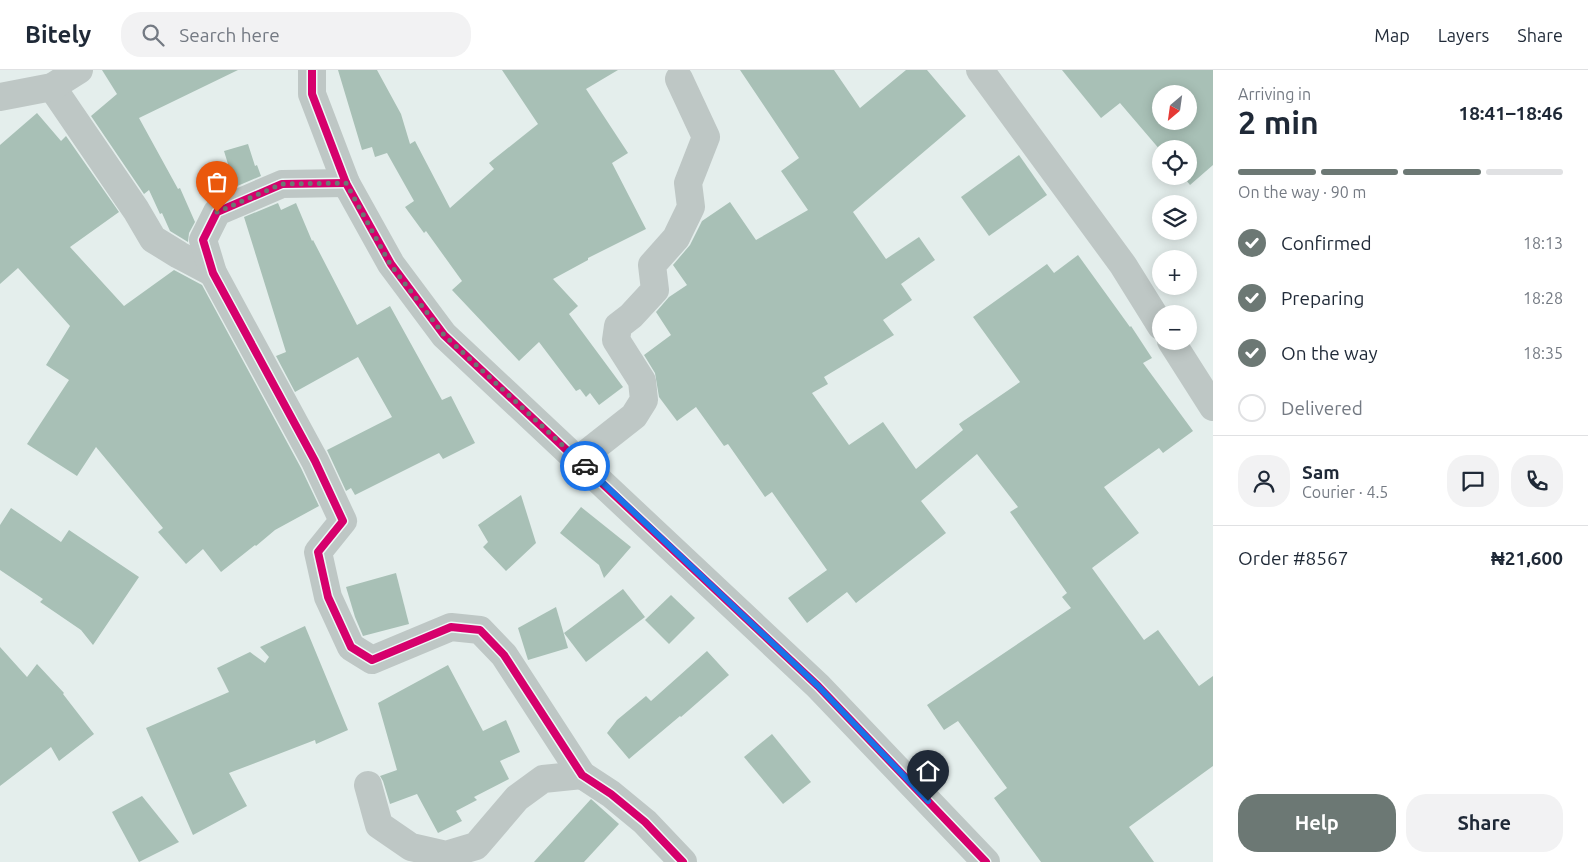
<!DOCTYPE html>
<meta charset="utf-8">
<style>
:root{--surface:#fff;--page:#f2f2f3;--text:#1f2937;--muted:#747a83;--line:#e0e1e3;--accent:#6c7874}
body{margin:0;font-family:Ubuntu,sans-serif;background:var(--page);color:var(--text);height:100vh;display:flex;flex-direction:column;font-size:19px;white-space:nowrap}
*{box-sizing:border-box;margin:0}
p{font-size:16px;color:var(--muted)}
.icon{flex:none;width:28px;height:28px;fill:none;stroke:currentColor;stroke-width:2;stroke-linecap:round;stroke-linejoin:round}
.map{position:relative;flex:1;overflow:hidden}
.sheet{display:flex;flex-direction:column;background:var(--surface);width:375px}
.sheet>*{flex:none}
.needle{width:32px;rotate:209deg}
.fabs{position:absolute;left:1152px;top:15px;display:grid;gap:10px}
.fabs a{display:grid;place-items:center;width:45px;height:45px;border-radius:50%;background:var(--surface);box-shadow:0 2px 12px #0003;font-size:25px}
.pin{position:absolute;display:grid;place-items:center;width:42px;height:42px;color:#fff;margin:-51px -21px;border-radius:50% 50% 50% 0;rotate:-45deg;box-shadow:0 0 5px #0007}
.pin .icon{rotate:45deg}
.courier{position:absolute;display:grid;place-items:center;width:50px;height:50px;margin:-25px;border:4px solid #1a73e8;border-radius:50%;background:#fff;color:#222;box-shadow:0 1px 6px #0007}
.headline em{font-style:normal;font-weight:700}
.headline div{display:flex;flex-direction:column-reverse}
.headline{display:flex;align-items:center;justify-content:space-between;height:85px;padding:0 25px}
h1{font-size:32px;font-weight:700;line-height:38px}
.bar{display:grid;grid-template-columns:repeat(4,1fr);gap:8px 5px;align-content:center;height:60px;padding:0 25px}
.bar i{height:6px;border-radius:4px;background:var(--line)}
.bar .selected{background:var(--accent)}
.bar p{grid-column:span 4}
.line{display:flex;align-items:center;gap:12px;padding:0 25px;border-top:1px solid var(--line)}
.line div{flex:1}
.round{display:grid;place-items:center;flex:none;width:52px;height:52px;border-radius:20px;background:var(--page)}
ol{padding:0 25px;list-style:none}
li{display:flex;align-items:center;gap:15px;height:55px}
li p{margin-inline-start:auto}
li .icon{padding:5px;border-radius:50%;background:var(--accent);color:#fff;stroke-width:4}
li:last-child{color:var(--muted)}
li i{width:28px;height:28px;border:2px solid var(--line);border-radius:50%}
.button{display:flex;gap:10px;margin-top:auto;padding:10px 25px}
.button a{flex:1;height:58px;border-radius:20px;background:var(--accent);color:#fff;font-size:20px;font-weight:700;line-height:58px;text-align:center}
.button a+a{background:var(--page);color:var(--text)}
header{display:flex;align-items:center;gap:30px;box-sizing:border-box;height:70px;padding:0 25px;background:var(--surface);border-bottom:1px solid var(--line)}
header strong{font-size:24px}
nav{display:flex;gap:28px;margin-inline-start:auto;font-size:18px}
.search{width:350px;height:45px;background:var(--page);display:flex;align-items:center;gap:12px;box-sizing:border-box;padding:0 18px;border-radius:20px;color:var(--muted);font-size:19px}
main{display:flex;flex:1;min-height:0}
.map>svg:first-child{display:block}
</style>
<header>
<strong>Bitely</strong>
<div class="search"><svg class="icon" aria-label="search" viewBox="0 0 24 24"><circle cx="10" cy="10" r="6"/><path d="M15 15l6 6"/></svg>Search here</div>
<nav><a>Map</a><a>Layers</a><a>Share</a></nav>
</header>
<main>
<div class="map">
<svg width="1213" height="792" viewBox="0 0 1213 792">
<rect width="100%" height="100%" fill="#e4eeec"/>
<!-- building -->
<g fill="#a8c0b6" fill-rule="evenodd">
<path d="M102 0H238L139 48 178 119 180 118 195 152 189 163 188 172 170 161 162 143 160 144 149 120 144 124 91 46 117 24Z"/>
<path d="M338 0H377L401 44 410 74 415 71 450 138 494 99 489 93 538 54 502 0H618L586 19 628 83 612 93 646 159 588 188V190L553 209 578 236 569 244 623 317 599 335 590 323 586 327 580 319 576 321 539 272 519 291 452 220 462 211 426 161 424 163 405 137 414 131 387 83 375 87 372 77 362 80Z"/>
<path d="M740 0H834L860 38 906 0H927L966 46 853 142 886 189 919 167 935 190 901 214 912 230 883 250 894 265 824 307 828 314 812 323 849 375 883 352 916 399 963 360 959 354 1020 312 973 247 1047 194 1054 203 1078 185 1130 257 1131 256 1152 288 1143 293 1193 361 1163 383 1159 378 1104 417 1139 463 1092 498 1144 570 1158 560 1199 616 1213 606V696L1129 757 1154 792H1041L994 728 1007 718 958 651 944 660 927 635 1071 538 1062 527 1067 523 1010 442 1018 437 977 384 921 431 946 463 856 533 847 522 807 553 788 528 827 500 772 422 765 427 728 374 724 376 696 337 677 351 659 327 655 303 644 285 671 265 656 242 669 227 687 215 673 195 690 175 702 151 730 132 756 170 808 140 781 101 799 88Z"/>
<path d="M1062 0H1213V95L1190 115 1183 106H1189V79H1161V81L1120 33 1101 48ZM1161 24H1189V51H1161Z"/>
<path d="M37 43 61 71 66 66 119 142 70 177 124 236 174 200 202 215 301 398 319 436 275 460 256 476 255 475 221 502 203 479 186 494 158 462 163 458 96 377 77 406 27 374 69 310 46 295 70 256 18 198 0 214V75Z"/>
<path d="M248 74 255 96 257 95 261 106 235 117 224 81Z"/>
<path d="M1019 85 1047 125 989 166 961 127Z"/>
<path d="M278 133 281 140 296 133 312 171 313 170 357 255 390 236 442 330 451 326 475 373 443 389 439 383 355 425 351 418 346 421 327 380 392 347 358 287 295 322 276 286 286 282 244 147Z"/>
<path d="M521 425 536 473 506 501 483 477 488 472 478 455Z"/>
<path d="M581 437 631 477 604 508 599 495 560 463Z"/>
<path d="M11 438 61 472 69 460 139 507 93 575 81 560 40 532 43 529 0 500V455Z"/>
<path d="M396 503 409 554 363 566 355 547 346 517Z"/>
<path d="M623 519 645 547 586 592 564 563Z"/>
<path d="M671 525 695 548 669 574 645 550Z"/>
<path d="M556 537 568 578 528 590 518 558Z"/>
<path d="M305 556 348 660 316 674 315 670 229 703 247 736 193 765 146 658 229 622 217 598 250 582 265 593 269 587 260 577Z"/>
<path d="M0 577 27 607 37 594 64 623 63 624 94 664 59 691 51 677 0 716Z"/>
<path d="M707 581 729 605 681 647 680 646 629 689 607 663 617 650 646 626 651 631Z"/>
<path d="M448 595 483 661 506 650 520 682 500 691 509 709 474 727 477 730 456 741 462 751 438 763 417 724 390 734 383 711 380 706 397 700 378 633Z"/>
<path d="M772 664 811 712 783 734 744 687Z"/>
<path d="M142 726 179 772 139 792 112 742Z"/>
<path d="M591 729 619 754 584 792H534Z"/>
</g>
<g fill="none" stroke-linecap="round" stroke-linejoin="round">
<!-- street -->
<g stroke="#bec7c5" stroke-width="28">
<path d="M312 0V24L346 113 391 194 444 265 818 616 986 792"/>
<path d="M980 0 1123 195 1161 256"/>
<path d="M52 17 136 140 153 169 179 185 213 203"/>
<path d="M0 27 52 17 79 0"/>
<path d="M346 113 282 114 217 142 203 170 213 203 315 391 343 451 318 482 328 527 351 577 372 590 451 557 480 560 504 585 582 705 611 724 645 752 683 792"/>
<path d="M1171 271 1213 337"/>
<path d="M578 390 634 346 644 330 642 311 616 270 618 256 631 246 655 220 652 195 676 168 691 137 688 113 706 67 679 9"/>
<path d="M368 715 379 755 411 777 446 785 476 776 517 728 543 709 582 705"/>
</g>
<!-- cycleway casing -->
<g stroke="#edf9f7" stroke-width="11">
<g id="cycleway">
<path d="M312 0V24L346 113 391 194 444 265 818 616 986 792"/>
<path d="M346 113 282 114 217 142 203 170 213 203 315 391 343 451 318 482 328 527 351 577 372 590 451 557 480 560 504 585 582 705 611 724 645 752 683 792"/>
</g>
</g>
<!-- cycleway -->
<use href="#cycleway" stroke="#d6006c" stroke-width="8"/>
</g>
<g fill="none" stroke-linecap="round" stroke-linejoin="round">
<!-- done -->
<path stroke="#6c7874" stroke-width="5" stroke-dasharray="0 9" d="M217 142 282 114 346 113 390 194 444 265 585 396"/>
<!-- route -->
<path stroke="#1a73e8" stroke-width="6" d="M585 396 818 616 928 731"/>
</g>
</svg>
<div class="fabs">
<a><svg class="needle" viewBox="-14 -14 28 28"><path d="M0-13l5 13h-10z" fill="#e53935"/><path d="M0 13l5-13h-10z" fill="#747a83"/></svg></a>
<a><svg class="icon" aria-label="locate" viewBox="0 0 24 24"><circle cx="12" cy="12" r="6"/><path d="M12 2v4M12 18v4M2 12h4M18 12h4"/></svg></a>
<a><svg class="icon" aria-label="layers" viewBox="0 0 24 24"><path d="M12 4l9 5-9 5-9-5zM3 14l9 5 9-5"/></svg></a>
<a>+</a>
<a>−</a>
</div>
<div class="pin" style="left:217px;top:142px;background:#ea580c"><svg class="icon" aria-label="bag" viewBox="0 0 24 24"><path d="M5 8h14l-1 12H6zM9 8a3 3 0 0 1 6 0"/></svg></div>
<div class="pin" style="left:928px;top:731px;background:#1f2937"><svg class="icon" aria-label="home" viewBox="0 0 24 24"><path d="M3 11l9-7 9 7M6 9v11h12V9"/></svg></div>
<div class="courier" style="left:585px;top:396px"><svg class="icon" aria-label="car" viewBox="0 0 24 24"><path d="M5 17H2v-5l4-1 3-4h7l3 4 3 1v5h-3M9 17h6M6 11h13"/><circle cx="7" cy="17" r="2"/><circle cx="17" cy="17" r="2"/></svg></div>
</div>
<section class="sheet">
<div class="headline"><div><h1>2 min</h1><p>Arriving in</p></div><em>18:41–18:46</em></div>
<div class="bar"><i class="selected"></i><i class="selected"></i><i class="selected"></i><i></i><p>On the way · 90 m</p></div>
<ol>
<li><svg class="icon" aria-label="check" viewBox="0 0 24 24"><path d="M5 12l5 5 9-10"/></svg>Confirmed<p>18:13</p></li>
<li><svg class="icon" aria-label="check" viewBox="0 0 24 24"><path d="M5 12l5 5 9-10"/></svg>Preparing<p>18:28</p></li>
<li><svg class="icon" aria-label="check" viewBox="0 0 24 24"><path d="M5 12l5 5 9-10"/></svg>On the way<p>18:35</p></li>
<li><i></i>Delivered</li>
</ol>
<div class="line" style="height:90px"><a class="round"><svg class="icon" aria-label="person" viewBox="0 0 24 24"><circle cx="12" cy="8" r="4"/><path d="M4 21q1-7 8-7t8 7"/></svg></a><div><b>Sam</b><p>Courier · 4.5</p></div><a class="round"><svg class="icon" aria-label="chat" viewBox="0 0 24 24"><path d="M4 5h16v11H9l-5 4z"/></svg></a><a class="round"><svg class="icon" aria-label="phone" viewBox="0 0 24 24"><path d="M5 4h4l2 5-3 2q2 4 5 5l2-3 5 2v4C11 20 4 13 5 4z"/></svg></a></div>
<div class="line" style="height:65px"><div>Order #8567</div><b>₦21,600</b></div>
<div class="button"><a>Help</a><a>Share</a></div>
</section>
</main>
